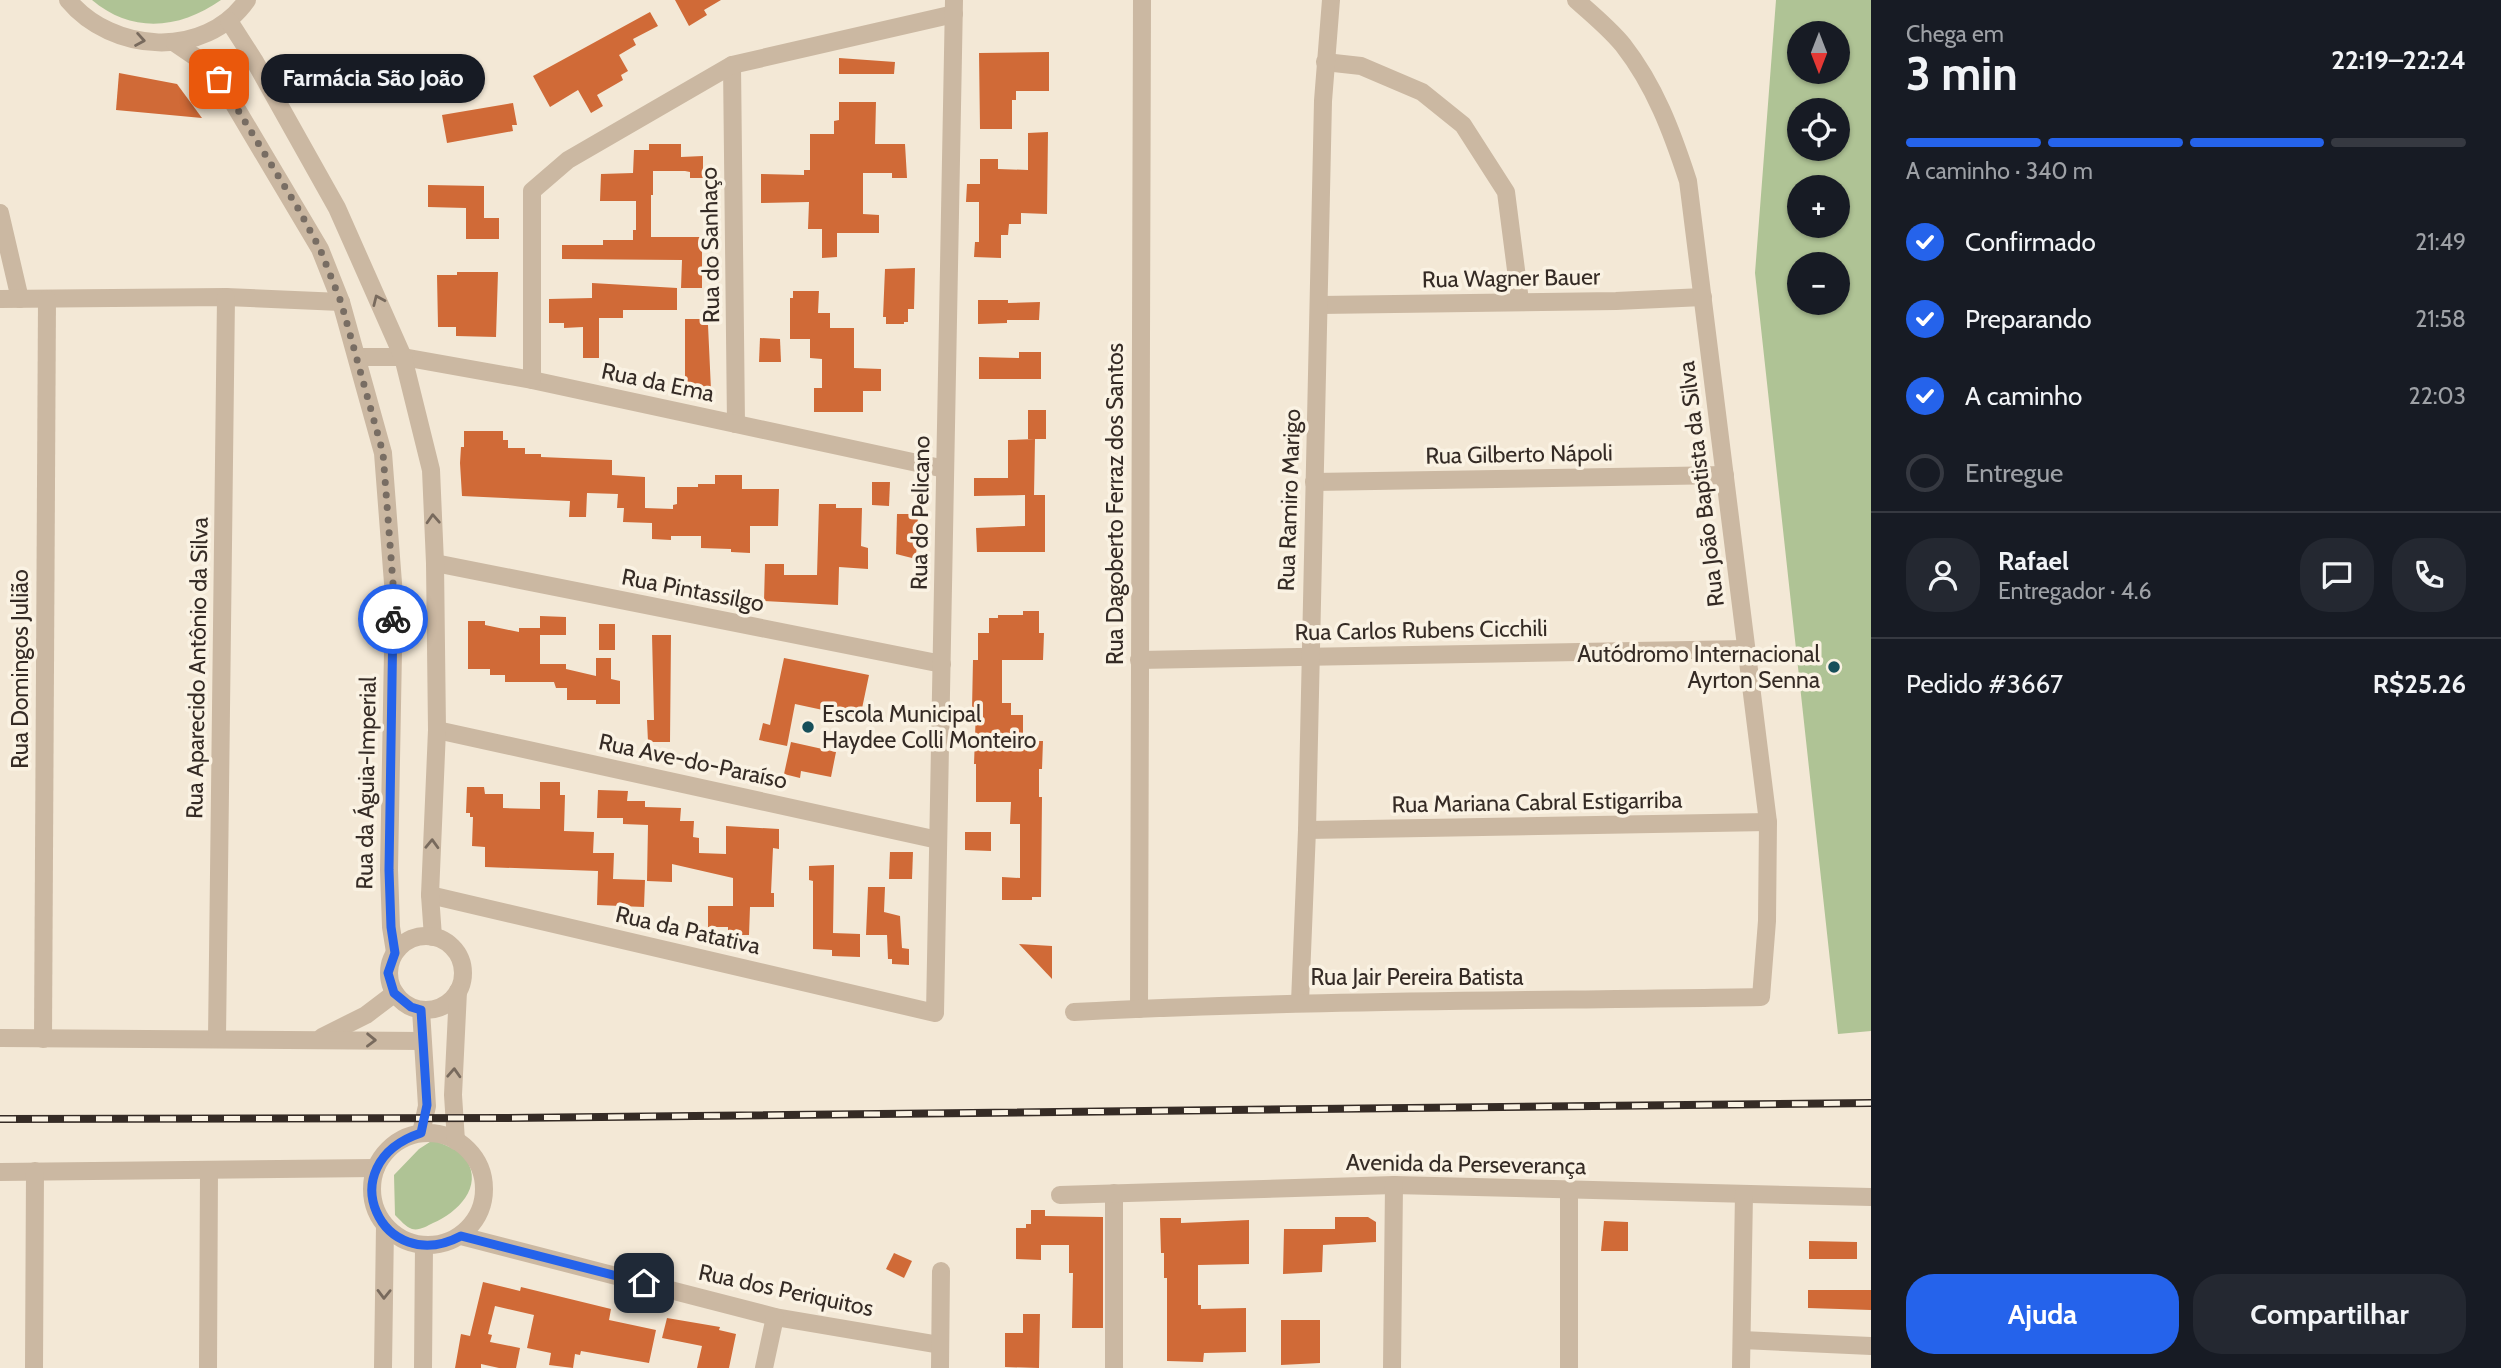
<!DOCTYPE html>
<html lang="pt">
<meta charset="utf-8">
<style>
:root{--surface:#171b24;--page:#242831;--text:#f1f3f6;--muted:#9ea1a6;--line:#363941;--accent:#2563eb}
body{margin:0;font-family:Cabin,sans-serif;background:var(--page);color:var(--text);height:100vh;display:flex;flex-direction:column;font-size:26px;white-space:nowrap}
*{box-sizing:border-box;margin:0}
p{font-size:23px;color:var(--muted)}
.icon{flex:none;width:38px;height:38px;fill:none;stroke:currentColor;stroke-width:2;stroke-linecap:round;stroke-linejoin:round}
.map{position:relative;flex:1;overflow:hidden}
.panel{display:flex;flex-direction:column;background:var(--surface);width:630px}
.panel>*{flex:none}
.needle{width:46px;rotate:180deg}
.controls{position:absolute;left:1787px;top:21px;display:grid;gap:14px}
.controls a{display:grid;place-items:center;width:63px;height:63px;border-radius:50%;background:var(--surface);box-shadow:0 2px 5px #0004;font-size:35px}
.pin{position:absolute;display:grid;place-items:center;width:60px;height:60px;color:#fff;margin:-30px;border-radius:14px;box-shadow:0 4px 10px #0006}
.courier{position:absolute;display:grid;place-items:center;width:70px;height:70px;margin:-35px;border:5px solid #2563eb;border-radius:50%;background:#fff;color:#222;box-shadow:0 2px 9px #0007}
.bubble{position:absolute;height:49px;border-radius:24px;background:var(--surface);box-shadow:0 2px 5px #0004;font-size:23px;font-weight:700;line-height:49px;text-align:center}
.summary em{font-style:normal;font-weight:700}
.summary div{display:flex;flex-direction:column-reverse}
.summary{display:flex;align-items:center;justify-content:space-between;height:119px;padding:0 35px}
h1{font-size:46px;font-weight:700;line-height:52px}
.bar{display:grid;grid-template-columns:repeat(4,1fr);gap:10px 7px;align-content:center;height:84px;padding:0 35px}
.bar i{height:9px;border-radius:5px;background:var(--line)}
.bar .on{background:var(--accent)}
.bar p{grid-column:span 4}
.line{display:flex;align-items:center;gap:18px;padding:0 35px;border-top:2px solid var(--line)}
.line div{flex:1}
.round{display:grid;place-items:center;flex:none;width:74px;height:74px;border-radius:28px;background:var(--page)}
ol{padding:0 35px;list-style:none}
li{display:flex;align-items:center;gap:21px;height:77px}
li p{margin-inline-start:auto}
li .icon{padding:7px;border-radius:50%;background:var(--accent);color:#fff;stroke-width:4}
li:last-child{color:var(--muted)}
li i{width:38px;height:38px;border:4px solid var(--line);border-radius:50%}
.button{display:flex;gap:14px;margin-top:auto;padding:14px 35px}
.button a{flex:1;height:80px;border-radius:28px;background:var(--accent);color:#fff;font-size:28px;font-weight:700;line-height:80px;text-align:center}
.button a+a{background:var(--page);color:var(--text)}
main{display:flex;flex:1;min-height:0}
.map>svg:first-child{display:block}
</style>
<main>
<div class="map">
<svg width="1871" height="1368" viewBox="0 0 1871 1368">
<rect width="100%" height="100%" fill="#f3e8d6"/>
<!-- green -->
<g fill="#afc395" fill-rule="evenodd">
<path d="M92 0H221C180 29 132 34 92 0Z"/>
<path d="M1776 0H1871V1031L1838 1034 1755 273ZM1838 33V72H1799V33ZM1838 110V149H1799V110ZM1799 187H1838V226H1799ZM1799 264H1838V303H1799Z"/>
<path d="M433 1140C443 1144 460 1150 466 1159 484 1187 457 1213 433 1223 427 1226 419 1231 412 1229 406 1227 400 1220 395 1215L394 1175 419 1149Z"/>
</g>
<!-- building -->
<g fill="#d06a37">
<path d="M675 0H721L704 10 707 15 689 26Z"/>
<path d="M650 12 658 26 633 39 636 45 619 55 628 71 621 75 623 80 597 95 603 106 591 113 578 90 550 107 533 76Z"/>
<path d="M1049 52V91H1016V100H1012V129H980L979 53Z"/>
<path d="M839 58 895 62 894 74H839Z"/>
<path d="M119 73 177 84 202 118 116 110Z"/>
<path d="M839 102H876L875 144H905L907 178H892V173H863V214L879 215V233H837V257L822 258V229H808L809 202 761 203V174L804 175V170H810V134H834V121L839 120Z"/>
<path d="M513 103 517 125H512L513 131 447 143 442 115Z"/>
<path d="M1048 132 1047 214 1021 213V224H1009L1008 235H1001V258L974 257 975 242H979V202H966L967 184H980V159H998V169L1028 170V133Z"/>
<path d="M649 144H681V157L703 156V178H690V172L685 171H653V195H651V237H702V288H681L682 260 562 259V245H603V240H633V230H636V201H600L601 174 633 173 634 150H649Z"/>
<path d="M428 185 484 186V218H499V239H466V208L428 207Z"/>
<path d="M915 268 914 309H908V322H904V324H886V317H883L885 269Z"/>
<path d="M457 272H498L496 337 456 336V327H438L437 275H457Z"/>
<path d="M592 283 677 288V310H623V318H599V358H583V327L564 328V323H549V299L592 298Z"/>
<path d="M793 291H819L818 313H830V328H854V368L881 369V391H863V412H814V388H822V359L810 358V339H790V298H793Z"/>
<path d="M978 300H1008V303L1040 302 1039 320H1007V323L978 324Z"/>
<path d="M685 319H703V325H708L711 390H685Z"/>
<path d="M760 338 780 339 781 362H759Z"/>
<path d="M1019 352H1041V379H979V357L1019 358Z"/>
<rect x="1028" y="410" width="18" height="29"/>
<path d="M464 431H503V440H508V448H525V454H541V457L612 460V475L645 477V508L673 509V505L677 504V487H698V484H715V475H742V489H779L778 526H750V553L731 552V549L701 548V536H671V540L652 539V523L623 522 624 508H617L618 494 587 493 586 517H569L570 501 462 496 460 463 461 447H464Z"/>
<path d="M1035 439 1034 495H1045V552H977L976 528 1025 526V495L974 496V478H1008V440Z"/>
<path d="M872 482H890L889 506 872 505Z"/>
<path d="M819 504H836V508H862L861 546 868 548V569L839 567 838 605 764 601 765 564H784V575H817Z"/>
<path d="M897 514H918L916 559 896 554Z"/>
<path d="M1023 611H1039V633H1044L1043 660H1002V703H1011V715H1023V741H1043L1042 769H1039V797H1042L1041 897H1032V900H1002V877L1020 878V824H1010L1011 802H976V764H974L976 709H972L973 660H978V633H989V618H998V615H1023Z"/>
<path d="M540 616 566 617V635H540Z"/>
<path d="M468 621H485V625L519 632V628H540V664H566V669L596 676V658H611V679L620 681V704H596V700H567V688H556L554 682H505V675H490V669H468Z"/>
<rect x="599" y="624" width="16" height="26"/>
<path d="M652 635H671L670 742H648L647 720H654Z"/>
<path d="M784 658 869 675 860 718 795 704 787 746 759 740 763 723 770 725Z"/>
<path d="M791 742 836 752 831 777 801 771 800 778 784 774Z"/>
<path d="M540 782H560V795H565L564 831 594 832 593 853H614L613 879 645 880 644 907 597 905 598 871 485 867V847L472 846 473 817H470V813H466L467 787H484L485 794H503V808L540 809Z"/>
<path d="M598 790 628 791 627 801H645V807L681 808 680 821H694L693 837 699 838V853L726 854V826L779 829V849L773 848 771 893H774V907H750L749 935H728V927H708V906H733V878L672 864V882L647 881 648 825 623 824V818H597Z"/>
<path d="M965 832H991V851L965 850Z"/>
<path d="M890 852H913L912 879H889Z"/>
<path d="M834 865 833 933 860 934V957L832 956V950L813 949V881L809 880V866Z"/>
<path d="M868 887H885L884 912 900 916 902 948 909 949V965L892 964V959H888L887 935H866Z"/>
<path d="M1019 944 1052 946V979Z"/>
<path d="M1031 1210H1045V1216L1103 1217V1328H1072L1073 1273H1069V1245H1041V1260L1016 1259V1228H1026V1224H1031Z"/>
<path d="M1335 1217H1368L1376 1222V1242L1323 1245 1322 1272 1283 1274 1284 1229H1335Z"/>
<path d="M1160 1218H1181V1223L1249 1220V1264L1198 1265V1305H1201V1309L1246 1308V1352L1204 1353 1203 1362 1167 1361V1278H1164V1253H1161Z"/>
<path d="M1604 1221 1628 1222V1251H1601Z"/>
<path d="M1809 1241 1857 1242V1259H1809Z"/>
<path d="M894 1253 912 1261 904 1278 886 1269Z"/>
<path d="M483 1282 520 1291 521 1287 611 1309 609 1320 656 1330 649 1363 581 1351 580 1355 575 1354 573 1368 549 1365 551 1353 527 1348 534 1315 495 1306 488 1334 492 1335 490 1342 520 1348 516 1368H499L481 1364V1368H455L461 1334 470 1336Z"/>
<path d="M1808 1290H1871V1310L1808 1308Z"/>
<path d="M1023 1314H1040L1039 1368 1005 1367V1333H1023Z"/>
<path d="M667 1318 720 1327 719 1330 736 1334 729 1368H697L702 1346 662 1338Z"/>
<path d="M1281 1320H1320V1363L1281 1365Z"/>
</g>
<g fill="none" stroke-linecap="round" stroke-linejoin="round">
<!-- minor -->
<g stroke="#cbb8a2" stroke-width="18">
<path d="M1325 62 1361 66 1422 92 1463 125 1506 192 1520 301"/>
<path d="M732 65 736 424"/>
<path d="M0 213 20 299"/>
<path d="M0 299 226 297 341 302"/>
<path d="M1320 305 1616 301 1703 297"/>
<path d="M358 357H403L532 380 945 469"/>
<path d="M532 380V191L568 160 732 65 954 14"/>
<path d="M1314 482 1725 475"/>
<path d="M435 563 942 664"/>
<path d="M1139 660 1745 649"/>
<path d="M437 730 938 840"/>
<path d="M1307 830 1768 822"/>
<path d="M430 895 935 1013 954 0"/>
<path d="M1300 1002 1307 830 1323 101 1331 0"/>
<path d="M1139 1009 1142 0"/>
<path d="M1074 1012C1303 1000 1532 1001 1761 997L1767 921 1768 822 1688 181C1672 132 1655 86 1623 45 1610 29 1592 14 1576 0"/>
<path d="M322 1037 366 1015 395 993"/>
<path d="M0 1038 422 1041"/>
<path d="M217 1038 226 297"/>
<path d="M43 1039 47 299"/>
<path d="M0 1172 376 1168"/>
<path d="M1569 1190V1368"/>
<path d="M1114 1193V1368"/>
<path d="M1060 1195 1394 1185 1871 1197"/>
<path d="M461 1236 775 1317 940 1345"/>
<path d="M1742 1340 1871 1346"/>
<path d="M34 1368 35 1171"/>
<path d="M208 1368 209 1170"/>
<path d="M764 1368 775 1317"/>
<path d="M940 1368 941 1271"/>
<path d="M1392 1368 1394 1185"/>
<path d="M1741 1368 1744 1194"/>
</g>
<!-- tertiary -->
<g stroke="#cbb8a2" stroke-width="18">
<path d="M68 0C112 53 205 60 247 0"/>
<path d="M229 21 254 60 337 208 403 357 431 470 435 563 437 730 430 895 433 937"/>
<path d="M175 43 200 60 219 79 320 249 341 302 383 453 394 596 389 870 391 927 395 952"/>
<circle cx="426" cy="973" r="37"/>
<path d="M421 1133 427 1106 421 1010"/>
<circle cx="428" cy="1189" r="56"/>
<path d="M456 1141 453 1095 458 991"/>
<path d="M383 1368 385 1226"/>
<path d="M423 1368 424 1245"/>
</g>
<!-- rail casing -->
<g stroke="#352b25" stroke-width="8">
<path id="rail" d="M0 1119 507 1118 1871 1103"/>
</g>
<!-- rail -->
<use href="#rail" stroke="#faf2e3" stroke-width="5" stroke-dasharray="16" stroke-linecap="butt"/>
</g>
<!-- one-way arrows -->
<defs><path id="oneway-chevron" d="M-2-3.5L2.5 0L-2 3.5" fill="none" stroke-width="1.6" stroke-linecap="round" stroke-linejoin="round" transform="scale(1.75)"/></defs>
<g stroke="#786a5d">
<use href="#oneway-chevron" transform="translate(140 40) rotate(10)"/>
<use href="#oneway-chevron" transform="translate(378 300) rotate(-114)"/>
<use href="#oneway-chevron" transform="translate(433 519) rotate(-93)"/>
<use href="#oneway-chevron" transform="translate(432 844) rotate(-88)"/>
<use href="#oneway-chevron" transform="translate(371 1040) rotate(1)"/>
<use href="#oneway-chevron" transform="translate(454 1073) rotate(-87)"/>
<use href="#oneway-chevron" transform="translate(384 1294) rotate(91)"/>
</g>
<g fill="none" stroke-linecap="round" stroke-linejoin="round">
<!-- done -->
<path stroke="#786d63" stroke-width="7" stroke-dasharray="0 12.6" d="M219 79 299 210 320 249 341 302 383 453 394 596 393 619"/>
<!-- route -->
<path stroke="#2563eb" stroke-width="9" d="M393 619 389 870 391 927 395 953 388 973 394 993 411 1007 421 1010 427 1105 421 1133C328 1164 382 1278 461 1236L644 1283"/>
</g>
<!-- markers -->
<g fill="#174f5a" stroke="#faf2e3" stroke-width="2.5">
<circle cx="1834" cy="667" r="7"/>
<circle cx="808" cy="727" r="7"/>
</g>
<g text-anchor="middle" stroke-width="7" stroke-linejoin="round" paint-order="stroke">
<!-- street labels -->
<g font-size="23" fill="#352b25" stroke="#faf2e3">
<text transform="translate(710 245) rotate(-91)" y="8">Rua do Sanhaço</text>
<text transform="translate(1511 278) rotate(-1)" y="8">Rua Wagner Bauer</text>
<text transform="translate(658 382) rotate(12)" y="8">Rua da Ema</text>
<text transform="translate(1519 454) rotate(-1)" y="8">Rua Gilberto Nápoli</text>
<text transform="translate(1701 484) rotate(-97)" y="8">Rua João Baptista da Silva</text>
<text transform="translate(1289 500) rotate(-88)" y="8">Rua Ramiro Marigo</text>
<text transform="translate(1115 504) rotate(-90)" y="8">Rua Dagoberto Ferraz dos Santos</text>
<text transform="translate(920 513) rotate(-89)" y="8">Rua do Pelicano</text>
<text transform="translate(693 590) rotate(11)" y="8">Rua Pintassilgo</text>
<text transform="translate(1421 630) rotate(-1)" y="8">Rua Carlos Rubens Cicchili</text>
<text transform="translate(197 668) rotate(-89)" y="8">Rua Aparecido Antônio da Silva</text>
<text transform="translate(20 669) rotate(-90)" y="8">Rua Domingos Julião</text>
<text transform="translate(693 761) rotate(12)" y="8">Rua Ave-do-Paraíso</text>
<text transform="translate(366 783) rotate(-89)" y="8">Rua da Águia-Imperial</text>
<text transform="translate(1537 802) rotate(-1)" y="8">Rua Mariana Cabral Estigarriba</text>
<text transform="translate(688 930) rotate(13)" y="8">Rua da Patativa</text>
<text x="1417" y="985">Rua Jair Pereira Batista</text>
<text transform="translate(1466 1164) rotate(1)" y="8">Avenida da Perseverança</text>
<text transform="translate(786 1290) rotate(12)" y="8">Rua dos Periquitos</text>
</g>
<!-- poi labels -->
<g font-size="23" fill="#352b25" stroke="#faf2e3" text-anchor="end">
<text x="1820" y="662">Autódromo Internacional<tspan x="1820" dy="26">Ayrton Senna</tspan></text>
<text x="822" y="722" text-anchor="start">Escola Municipal<tspan x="822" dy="26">Haydee Colli Monteiro</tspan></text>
</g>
</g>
</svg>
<div class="controls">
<a><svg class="needle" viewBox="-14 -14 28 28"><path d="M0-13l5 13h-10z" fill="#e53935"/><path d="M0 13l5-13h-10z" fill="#9ea1a6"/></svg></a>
<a><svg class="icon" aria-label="locate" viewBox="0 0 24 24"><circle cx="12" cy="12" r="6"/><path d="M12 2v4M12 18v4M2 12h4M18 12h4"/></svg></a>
<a>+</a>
<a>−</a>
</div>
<div class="pin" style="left:219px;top:79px;background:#ea580c"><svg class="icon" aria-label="bag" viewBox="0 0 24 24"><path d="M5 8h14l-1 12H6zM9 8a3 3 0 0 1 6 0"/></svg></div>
<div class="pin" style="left:644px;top:1283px;background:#1f2937"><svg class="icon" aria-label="home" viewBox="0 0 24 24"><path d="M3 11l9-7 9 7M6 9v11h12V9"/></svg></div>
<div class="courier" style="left:393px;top:619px"><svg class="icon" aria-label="bike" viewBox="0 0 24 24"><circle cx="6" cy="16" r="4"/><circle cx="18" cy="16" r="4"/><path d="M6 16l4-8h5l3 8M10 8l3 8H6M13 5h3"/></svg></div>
<div class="bubble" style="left:261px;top:54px;width:224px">Farmácia São João</div>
</div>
<section class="panel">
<div class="summary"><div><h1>3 min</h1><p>Chega em</p></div><em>22:19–22:24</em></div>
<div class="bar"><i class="on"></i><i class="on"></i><i class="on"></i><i></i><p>A caminho · 340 m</p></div>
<ol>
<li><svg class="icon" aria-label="check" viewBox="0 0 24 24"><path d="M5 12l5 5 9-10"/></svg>Confirmado<p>21:49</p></li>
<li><svg class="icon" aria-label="check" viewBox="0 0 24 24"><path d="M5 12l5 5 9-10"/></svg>Preparando<p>21:58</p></li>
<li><svg class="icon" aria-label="check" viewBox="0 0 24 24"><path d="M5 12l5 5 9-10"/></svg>A caminho<p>22:03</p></li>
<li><i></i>Entregue</li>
</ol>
<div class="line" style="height:126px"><a class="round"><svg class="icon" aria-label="person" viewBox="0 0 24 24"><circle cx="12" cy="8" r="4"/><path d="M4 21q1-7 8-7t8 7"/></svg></a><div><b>Rafael</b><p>Entregador · 4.6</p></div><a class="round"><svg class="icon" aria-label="chat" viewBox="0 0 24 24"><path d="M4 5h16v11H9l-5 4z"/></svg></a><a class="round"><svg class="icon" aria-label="phone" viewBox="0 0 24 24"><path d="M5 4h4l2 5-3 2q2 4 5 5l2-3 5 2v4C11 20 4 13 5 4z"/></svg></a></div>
<div class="line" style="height:91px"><div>Pedido #3667</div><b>R$25.26</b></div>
<div class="button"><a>Ajuda</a><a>Compartilhar</a></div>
</section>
</main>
